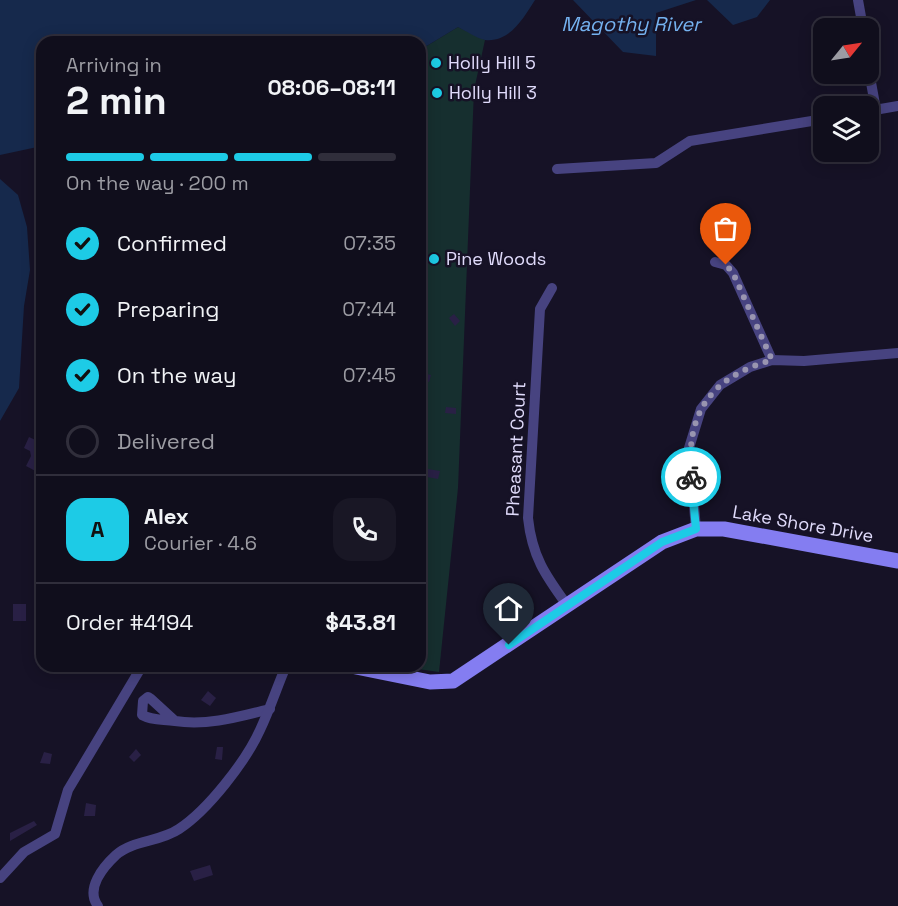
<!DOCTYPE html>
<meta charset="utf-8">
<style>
:root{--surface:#100e1c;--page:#191725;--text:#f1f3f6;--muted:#9c9ca3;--line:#302e3b;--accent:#1dcbe6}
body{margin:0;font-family:"Space Grotesk",sans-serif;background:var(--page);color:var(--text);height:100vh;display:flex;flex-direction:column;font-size:22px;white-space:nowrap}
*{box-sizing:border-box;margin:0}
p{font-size:20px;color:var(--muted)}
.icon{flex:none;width:33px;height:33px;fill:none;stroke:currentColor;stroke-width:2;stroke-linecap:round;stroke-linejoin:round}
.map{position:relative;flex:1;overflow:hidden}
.panel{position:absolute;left:36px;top:36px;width:390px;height:636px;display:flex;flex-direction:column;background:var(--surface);border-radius:18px;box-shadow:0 3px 15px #0003,0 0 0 2px var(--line)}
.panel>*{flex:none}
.needle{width:39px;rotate:60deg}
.fabs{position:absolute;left:813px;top:18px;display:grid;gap:12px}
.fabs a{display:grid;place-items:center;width:66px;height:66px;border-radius:12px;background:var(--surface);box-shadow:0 3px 15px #0003,0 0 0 2px var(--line);font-size:30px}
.pin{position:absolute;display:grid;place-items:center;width:51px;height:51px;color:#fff;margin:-62px -26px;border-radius:50% 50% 50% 0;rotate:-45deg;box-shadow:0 0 6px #0007}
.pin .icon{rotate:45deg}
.courier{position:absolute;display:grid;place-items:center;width:60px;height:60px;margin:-30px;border:4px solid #1dcbe6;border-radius:50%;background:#fff;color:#222;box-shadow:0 2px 8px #0007}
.overview em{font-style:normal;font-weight:800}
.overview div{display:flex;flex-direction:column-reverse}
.overview{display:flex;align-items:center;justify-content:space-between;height:102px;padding:0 30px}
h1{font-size:39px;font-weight:800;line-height:45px}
.bar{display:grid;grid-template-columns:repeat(4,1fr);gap:9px 6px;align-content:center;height:72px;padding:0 30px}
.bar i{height:8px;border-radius:4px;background:var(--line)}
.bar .current{background:var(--accent)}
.bar p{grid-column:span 4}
.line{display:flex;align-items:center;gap:15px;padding:0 30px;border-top:2px solid var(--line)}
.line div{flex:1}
.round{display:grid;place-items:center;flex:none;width:63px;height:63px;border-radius:18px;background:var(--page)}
ol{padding:0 30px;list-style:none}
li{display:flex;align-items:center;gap:18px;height:66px}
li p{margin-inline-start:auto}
li .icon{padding:6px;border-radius:50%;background:var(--accent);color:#111;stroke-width:4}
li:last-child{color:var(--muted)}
li i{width:33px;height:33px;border:3px solid var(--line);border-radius:50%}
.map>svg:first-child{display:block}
</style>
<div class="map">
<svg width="898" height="906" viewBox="0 0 898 906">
<rect width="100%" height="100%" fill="#161226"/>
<!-- green -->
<path fill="#162f2f" d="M458 27 485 40 474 90 458 488 439 672 397 666H420V50Z"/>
<!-- water -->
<g fill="#16294c">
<path d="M0 0H535C524 17 510 43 485 40 476 38 466 31 458 27L420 50V42H42V146L0 155Z"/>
<path d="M573 0H696L656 13V56L623 52Z"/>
<path d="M707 0H770L757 17 733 25Z"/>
<path d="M0 179 18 195 27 227 30 270 24 306 19 388 0 421Z"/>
</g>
<!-- building -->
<g fill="#292045">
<path d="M454 314 460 321 455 326 449 318Z"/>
<path d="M423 373 431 375 429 382 421 379Z"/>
<path d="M446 407 456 408V414L445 413Z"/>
<path d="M29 437 42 443 41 474 26 466 31 456 30 451 24 448Z"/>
<path d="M428 469 440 471 438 479 427 477Z"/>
<rect x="13" y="604" width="13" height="17"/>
<path d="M208 691 216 698 210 706 201 700Z"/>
<path d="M217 747H223L222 760 215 759Z"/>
<path d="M136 749 141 755 134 762 129 757Z"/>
<path d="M44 752 52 754 50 764 40 763Z"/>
<path d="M86 803 96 805 95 816H84Z"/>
<path d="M34 821 37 825 10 841V833Z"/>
<path d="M210 865 213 875 194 881 190 871Z"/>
</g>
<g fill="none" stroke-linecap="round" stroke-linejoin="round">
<!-- street -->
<g stroke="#474380" stroke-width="10">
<path d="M858 0 863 28"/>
<path d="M868 66 876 110"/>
<path d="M869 111 898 106"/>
<path d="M557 169 656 163 690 141 824 119"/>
<path d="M715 262 726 265 733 273 772 360"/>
<path d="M552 288 540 309 528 518C532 556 545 575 567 605"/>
<path d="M696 529 689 448 701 409 720 385 750 367 772 360 804 361 898 353"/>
<path d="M175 721 151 699 148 697 143 701 142 715C153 721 163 719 175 721 207 726 238 717 270 709"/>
<path d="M0 878 24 852 55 834 68 790 142 666"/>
<path d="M98 906C85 889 103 867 116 855 133 840 160 842 179 829 208 810 246 761 260 730 270 709 277 687 286 666"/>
</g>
<!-- secondary -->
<path stroke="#847df1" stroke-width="15" d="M351 666 430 682 453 681 662 542 696 529H724L898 561"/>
</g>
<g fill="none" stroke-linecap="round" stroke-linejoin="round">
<!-- done -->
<path stroke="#9995b0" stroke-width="6" stroke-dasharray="0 10.8" d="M691 477C686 412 710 378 772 360L733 273 726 265"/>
<!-- route -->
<path stroke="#1dcbe6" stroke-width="8" d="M509 645 662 542 696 529 691 477"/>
</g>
<!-- markers -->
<g fill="#1dcbe6" stroke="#161226" stroke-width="2">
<circle cx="436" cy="63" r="6"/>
<circle cx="437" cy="93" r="6"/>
<circle cx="434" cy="259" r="6"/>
</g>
<g text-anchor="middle" stroke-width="5" stroke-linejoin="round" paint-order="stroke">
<!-- poi labels -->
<g font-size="18" fill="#e0dbfb" stroke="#161226" text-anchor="start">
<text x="448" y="69">Holly Hill 5</text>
<text x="449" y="99">Holly Hill 3</text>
<text x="446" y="265">Pine Woods</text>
</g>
<!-- street labels -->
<g font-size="18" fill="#e0dbfb" stroke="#161226">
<text transform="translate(516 449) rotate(-87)" y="6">Pheasant Court</text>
<text transform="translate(803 524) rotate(10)" y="6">Lake Shore Drive</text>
</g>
<!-- water labels -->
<g font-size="20" font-style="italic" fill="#75b2f0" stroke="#161226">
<text x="631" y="31">Magothy River</text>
</g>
</g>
</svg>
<div class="fabs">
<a><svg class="needle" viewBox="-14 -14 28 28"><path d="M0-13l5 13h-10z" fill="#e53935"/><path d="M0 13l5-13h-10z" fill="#9c9ca3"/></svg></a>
<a><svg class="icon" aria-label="layers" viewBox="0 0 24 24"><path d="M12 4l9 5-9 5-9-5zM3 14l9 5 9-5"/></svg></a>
</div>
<div class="pin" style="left:726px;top:265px;background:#ea580c"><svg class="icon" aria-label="bag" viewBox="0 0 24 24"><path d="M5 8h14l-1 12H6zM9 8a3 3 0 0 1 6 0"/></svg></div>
<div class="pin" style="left:509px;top:645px;background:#1f2937"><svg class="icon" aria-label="home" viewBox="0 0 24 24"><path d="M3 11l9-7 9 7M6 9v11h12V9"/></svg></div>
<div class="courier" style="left:691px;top:477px"><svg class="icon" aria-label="bike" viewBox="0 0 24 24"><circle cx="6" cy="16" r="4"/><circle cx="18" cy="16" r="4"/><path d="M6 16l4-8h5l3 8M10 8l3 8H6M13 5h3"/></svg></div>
<section class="panel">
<div class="overview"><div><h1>2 min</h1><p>Arriving in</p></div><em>08:06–08:11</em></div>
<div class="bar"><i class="current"></i><i class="current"></i><i class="current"></i><i></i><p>On the way · 200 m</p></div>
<ol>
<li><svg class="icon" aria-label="check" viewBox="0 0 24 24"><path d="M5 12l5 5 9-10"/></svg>Confirmed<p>07:35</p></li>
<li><svg class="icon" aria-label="check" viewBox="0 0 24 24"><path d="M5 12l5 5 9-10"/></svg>Preparing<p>07:44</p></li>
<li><svg class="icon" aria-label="check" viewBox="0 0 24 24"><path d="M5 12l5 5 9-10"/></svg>On the way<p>07:45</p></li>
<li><i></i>Delivered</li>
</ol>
<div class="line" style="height:108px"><b class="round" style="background:var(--accent);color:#111">A</b><div><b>Alex</b><p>Courier · 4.6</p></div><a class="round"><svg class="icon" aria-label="phone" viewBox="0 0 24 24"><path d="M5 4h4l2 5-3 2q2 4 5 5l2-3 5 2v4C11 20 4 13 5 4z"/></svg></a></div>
<div class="line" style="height:78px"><div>Order #4194</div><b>$43.81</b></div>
</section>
</div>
